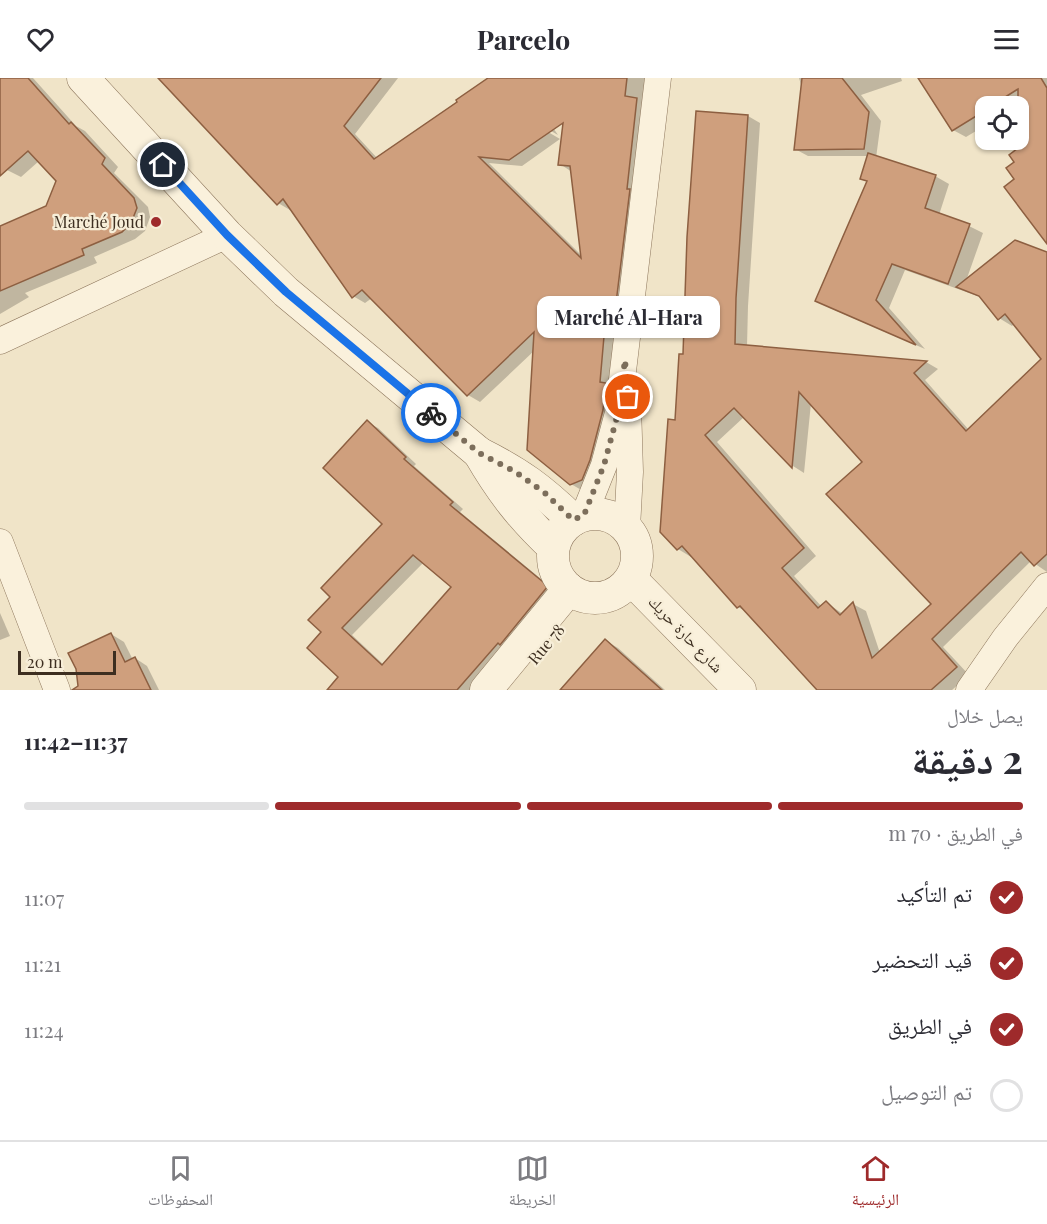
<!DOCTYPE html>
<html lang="ar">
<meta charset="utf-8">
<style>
:root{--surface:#fff;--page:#f7f7f7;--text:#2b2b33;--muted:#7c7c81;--line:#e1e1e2;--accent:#9e2a2b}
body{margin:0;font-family:"Playfair Display","Noto Naskh Arabic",serif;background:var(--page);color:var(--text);direction:rtl;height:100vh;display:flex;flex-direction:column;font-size:22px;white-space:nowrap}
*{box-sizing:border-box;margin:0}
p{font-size:20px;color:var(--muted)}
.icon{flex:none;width:33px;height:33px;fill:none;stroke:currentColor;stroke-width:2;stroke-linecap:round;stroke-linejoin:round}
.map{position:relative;height:612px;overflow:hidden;direction:ltr}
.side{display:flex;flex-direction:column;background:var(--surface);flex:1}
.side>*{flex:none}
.fabs{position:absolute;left:975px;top:18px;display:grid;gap:12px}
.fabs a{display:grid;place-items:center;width:54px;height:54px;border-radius:12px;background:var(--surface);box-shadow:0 2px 4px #0004;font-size:30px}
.scale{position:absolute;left:18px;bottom:15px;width:98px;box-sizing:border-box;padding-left:6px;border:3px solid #3d2e20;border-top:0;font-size:16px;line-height:21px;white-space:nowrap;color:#3d2e20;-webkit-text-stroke:4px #f7eed8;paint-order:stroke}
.pin{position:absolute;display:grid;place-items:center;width:51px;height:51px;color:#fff;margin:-26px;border:3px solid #fff;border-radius:50%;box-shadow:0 2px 6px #0007}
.courier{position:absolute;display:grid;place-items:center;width:60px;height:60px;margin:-30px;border:4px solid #1a73e8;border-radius:50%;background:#fff;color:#222;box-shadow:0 2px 8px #0007}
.bubble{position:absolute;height:42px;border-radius:12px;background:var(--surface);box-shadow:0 2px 4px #0004;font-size:20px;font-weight:700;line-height:42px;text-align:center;direction:rtl}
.summary em{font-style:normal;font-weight:700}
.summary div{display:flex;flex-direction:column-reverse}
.summary{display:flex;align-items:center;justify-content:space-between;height:102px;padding:0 24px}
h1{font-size:39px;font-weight:700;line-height:45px}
.bar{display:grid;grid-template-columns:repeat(4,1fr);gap:9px 6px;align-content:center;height:72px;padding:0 24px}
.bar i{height:8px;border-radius:4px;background:var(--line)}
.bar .current{background:var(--accent)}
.bar p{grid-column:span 4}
ol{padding:0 24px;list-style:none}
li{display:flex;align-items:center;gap:18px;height:66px}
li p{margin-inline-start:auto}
li .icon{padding:6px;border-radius:50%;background:var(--accent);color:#fff;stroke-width:4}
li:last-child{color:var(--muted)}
li i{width:33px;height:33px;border:3px solid var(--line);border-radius:50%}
header{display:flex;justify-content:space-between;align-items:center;height:78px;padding:0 24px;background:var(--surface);font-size:27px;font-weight:700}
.dock{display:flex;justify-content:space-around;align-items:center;height:84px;border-top:2px solid var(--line);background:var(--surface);font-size:16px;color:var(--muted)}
.dock a{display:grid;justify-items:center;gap:3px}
.dock .current{color:var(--accent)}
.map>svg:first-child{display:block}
</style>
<header><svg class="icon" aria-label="menu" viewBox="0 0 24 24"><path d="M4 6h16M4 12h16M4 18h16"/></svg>Parcelo<svg class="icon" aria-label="heart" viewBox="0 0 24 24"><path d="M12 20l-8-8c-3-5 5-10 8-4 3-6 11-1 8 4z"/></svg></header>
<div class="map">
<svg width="1047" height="612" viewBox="0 0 1047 612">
<rect width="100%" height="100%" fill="#f0e4c8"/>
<!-- shadow -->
<g fill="#0003" fill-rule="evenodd">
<path d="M0 0H33L76 48 85 53 118 89 114 95 148 129 150 139 145 153 135 161 94 179 97 185 25 215 29 219 0 236V149L47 130 58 103 39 83 21 99 7 92 0 84Z"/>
<path d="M160 0H398L355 56 378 81 492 0H519L558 57 544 49 543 51 560 61 522 88 489 85 582 178 572 94 560 86 568 0H647L617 313 583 413 571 406 535 272 480 324 468 317 372 220 365 225 353 218 292 131 290 132 278 125Z"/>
<path d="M799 0H901L902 3 861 17 881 43 876 80 935 98 949 106 939 137 969 148 983 155 966 203 1047 175V494L1031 483 943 569 969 597 952 612H818L747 534 738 529 692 477 691 479 678 471 662 453 684 278 748 38 760 45 748 228 747 268 926 284 938 291 925 302 969 352 1043 281 1014 246 1012 248 999 240 983 220 905 192 889 230 925 271 830 230 817 222 868 104 862 100 868 78H808L795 71 802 10ZM811 325 864 385 933 526 880 575 866 533 853 526 843 536 827 525 822 529 794 498 816 478 717 364 744 339 793 388 804 395Z"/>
<path d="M960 0H1047V163L1016 102 1017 84 1020 71 1014 62H1018V28H986V47L966 59 953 52Z"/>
<path d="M367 344 378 350 416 386 414 388 463 431 460 434 558 515 473 612H329L341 599 323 554 332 519 384 446ZM424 484 453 509 384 587 352 557Z"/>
<path d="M0 535 10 558 0 562Z"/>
<path d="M111 556 124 564 133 582 135 580 147 588 159 612H81Z"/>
<path d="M606 563 618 570 665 612H562Z"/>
</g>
<!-- building -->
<g fill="#cf9f7d" stroke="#8d5f41" stroke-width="1.5" fill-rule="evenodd">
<path d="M0 0H28L69 46 71 44 105 80 102 86 134 120 137 130 131 145 122 154 82 171 84 177 0 213V148L46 128 56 103 28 73 0 98Z"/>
<path d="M158 0H381L344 48 374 81 457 24 456 22 488 0H627L625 18 637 20 627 111H630L616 225 607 224 600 304 606 305 603 332 590 382 582 402 570 407 527 372 534 254 467 318 362 212 352 220 283 121 277 127ZM563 45 558 87 570 88 581 180 479 79 509 82Z"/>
<path d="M802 0H842L869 34 864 71 794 72Z"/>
<path d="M918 0H1041L1047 10V166L1004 109 1014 101 1006 90 1014 84 1009 77 1018 70V11L991 28H986V32L952 53Z"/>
<path d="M696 33 748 37 736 220 735 266 927 283 914 295 966 353 1041 281 1005 236 998 242 979 218 956 209 1015 162 1047 174V476L1034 488 1021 474 932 561 957 589 931 612H817L740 528 737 530 682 468 677 472 660 454 668 341 675 342 679 276H683L687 159ZM799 314 862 384 826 416 931 526 872 580 853 524 840 537 826 523 818 530 782 490 804 470 705 357 734 330 792 390Z"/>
<path d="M868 75 936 97 925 130 970 146 948 206 892 186 876 222 916 267 815 223 867 103 860 101Z"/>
<path d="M367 342 406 379 404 381 453 424 450 427 548 508 500 567 498 565 457 612H327L338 599 307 570 321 554 308 542 330 519 321 510 382 446 323 390ZM413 477 451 509 382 587 342 550Z"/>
<path d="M111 555 125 584 135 579 151 612H72L78 608 76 591 68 575Z"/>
<path d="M605 561 662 612H560Z"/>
</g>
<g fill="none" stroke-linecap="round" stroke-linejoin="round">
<!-- minor casing -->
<g stroke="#8d765c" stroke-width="27">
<g id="minor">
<path d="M0 263 227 157"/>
<path d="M584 437 604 387 618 335 658 0"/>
<path d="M627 450 630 394 628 327"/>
<path d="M0 464 57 612"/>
<path d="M969 612 1005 560 1047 508"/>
</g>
</g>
<!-- tertiary casing -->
<g stroke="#8d765c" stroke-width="33">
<g id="tertiary">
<path d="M83 0 227 157 286 214 479 375C519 395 541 411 573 442"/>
<path d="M479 375C501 413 521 439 553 469"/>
<circle cx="595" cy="478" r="42"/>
<path d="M631 501 740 612"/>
<path d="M486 612 569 511"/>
</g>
</g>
<!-- minor -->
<use href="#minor" stroke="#faf1dc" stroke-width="26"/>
<!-- tertiary -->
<use href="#tertiary" stroke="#faf1dc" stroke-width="32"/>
</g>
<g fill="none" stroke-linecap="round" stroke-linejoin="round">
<!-- done -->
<path stroke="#7c6e5b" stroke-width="6" stroke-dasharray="0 10.8" d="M431 335 479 375 514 393 545 415 573 442 584 437 604 387 618 335 625 282 628 319"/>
<!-- route -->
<path stroke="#1a73e8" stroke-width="8" d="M163 87 227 157 286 214 431 335"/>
</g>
<!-- markers -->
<circle fill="#9e2a2b" stroke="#f7eed8" stroke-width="2" cx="156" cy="144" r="6"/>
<g text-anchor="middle" stroke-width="4.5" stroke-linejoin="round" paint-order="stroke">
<!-- poi labels -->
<g font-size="16" fill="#3d2e20" stroke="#f7eed8" text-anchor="end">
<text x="144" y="150">Marché Joud</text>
</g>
<!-- street labels -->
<g font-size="16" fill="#3d2e20" stroke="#f7eed8">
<text transform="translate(686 556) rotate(46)" y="6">شارع حارة حريك</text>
<text transform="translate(546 566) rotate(-50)" y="6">Rue 78</text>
</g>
</g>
</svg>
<div class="fabs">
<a><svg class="icon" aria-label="locate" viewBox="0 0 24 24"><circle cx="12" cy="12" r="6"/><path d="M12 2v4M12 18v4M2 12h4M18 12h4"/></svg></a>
</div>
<div class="scale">20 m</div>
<div class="pin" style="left:628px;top:319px;background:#ea580c"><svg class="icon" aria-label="bag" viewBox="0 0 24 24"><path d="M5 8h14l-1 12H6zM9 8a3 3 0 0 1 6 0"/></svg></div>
<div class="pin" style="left:163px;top:87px;background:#1f2937"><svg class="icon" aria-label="home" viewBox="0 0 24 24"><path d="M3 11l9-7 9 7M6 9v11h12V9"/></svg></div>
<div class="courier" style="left:431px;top:335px"><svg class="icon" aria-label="bike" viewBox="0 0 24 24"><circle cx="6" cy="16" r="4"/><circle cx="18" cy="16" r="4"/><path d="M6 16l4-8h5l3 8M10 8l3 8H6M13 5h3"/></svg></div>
<div class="bubble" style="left:537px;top:218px;width:183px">Marché Al-Hara</div>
</div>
<section class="side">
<div class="summary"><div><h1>2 دقيقة</h1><p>يصل خلال</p></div><em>11:37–11:42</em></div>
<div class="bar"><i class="current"></i><i class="current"></i><i class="current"></i><i></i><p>في الطريق · 70 m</p></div>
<ol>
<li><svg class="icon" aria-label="check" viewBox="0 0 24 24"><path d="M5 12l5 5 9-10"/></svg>تم التأكيد<p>11:07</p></li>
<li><svg class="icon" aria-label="check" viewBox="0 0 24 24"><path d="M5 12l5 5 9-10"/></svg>قيد التحضير<p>11:21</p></li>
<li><svg class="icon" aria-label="check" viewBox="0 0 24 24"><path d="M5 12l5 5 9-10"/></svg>في الطريق<p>11:24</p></li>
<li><i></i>تم التوصيل</li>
</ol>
</section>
<nav class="dock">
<a class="current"><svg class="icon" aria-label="home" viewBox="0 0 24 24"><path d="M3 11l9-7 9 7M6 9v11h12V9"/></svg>الرئيسية</a>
<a><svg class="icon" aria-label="map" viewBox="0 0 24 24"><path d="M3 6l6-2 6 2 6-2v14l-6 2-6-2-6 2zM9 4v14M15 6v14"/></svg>الخريطة</a>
<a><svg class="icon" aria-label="saved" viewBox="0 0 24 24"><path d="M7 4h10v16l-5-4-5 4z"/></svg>المحفوظات</a>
</nav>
